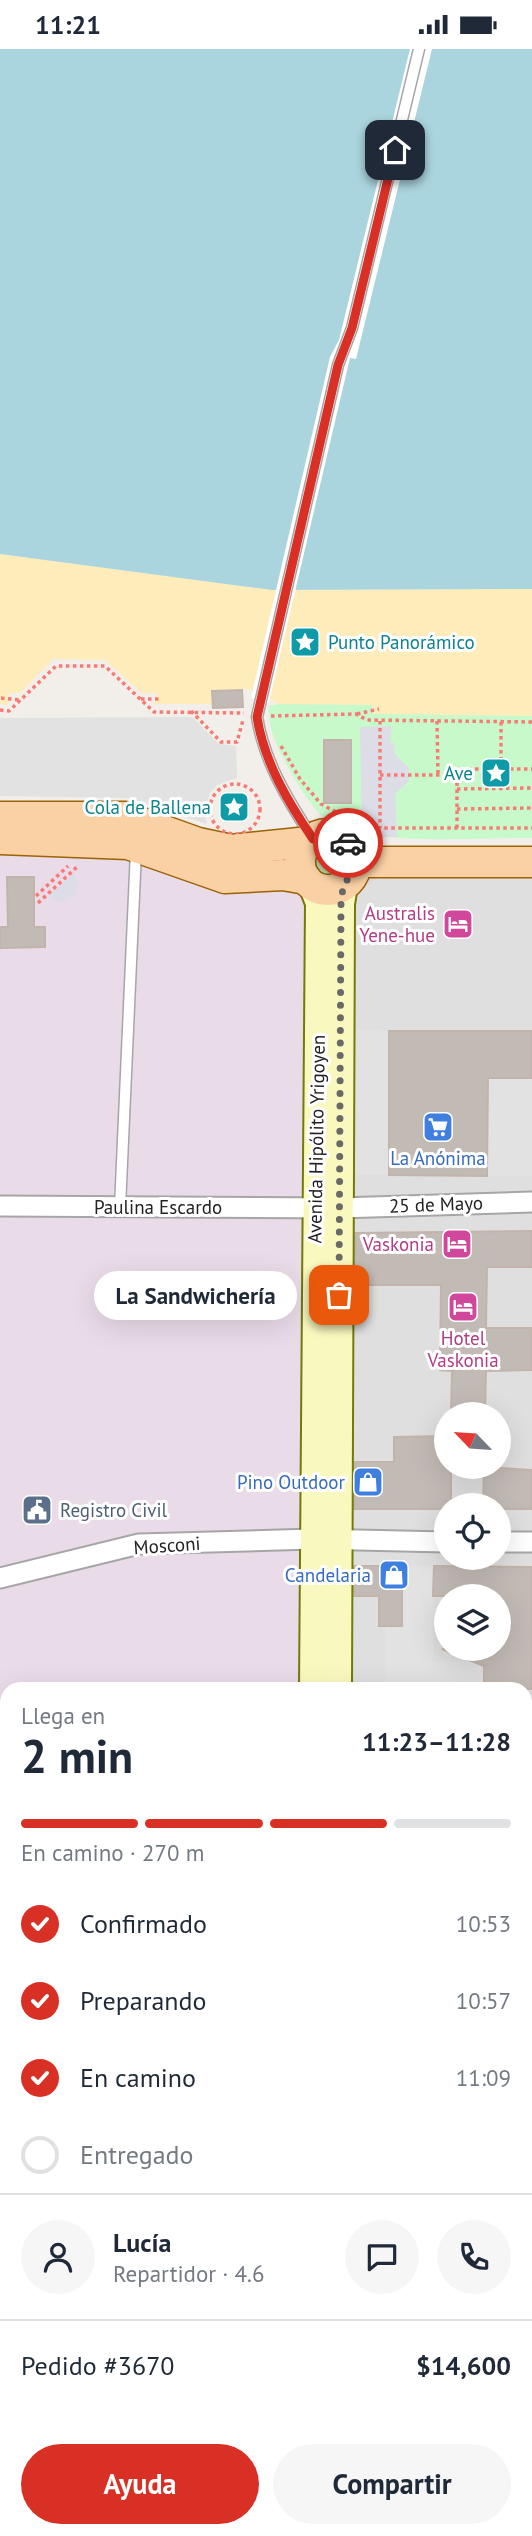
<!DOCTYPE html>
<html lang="es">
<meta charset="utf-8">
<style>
:root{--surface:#fff;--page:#f6f6f7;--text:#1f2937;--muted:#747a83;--line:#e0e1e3;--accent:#d93025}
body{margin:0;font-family:"PT Sans",sans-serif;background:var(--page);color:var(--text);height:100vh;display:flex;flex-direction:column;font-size:26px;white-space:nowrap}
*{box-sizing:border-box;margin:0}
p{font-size:23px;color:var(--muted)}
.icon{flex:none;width:38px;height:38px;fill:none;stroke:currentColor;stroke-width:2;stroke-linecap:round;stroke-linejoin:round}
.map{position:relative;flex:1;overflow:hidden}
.panel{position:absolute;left:0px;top:1633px;width:532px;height:856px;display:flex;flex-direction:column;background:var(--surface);border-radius:21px 21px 0 0;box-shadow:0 7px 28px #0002}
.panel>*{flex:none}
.needle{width:46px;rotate:295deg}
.fabs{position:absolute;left:434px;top:1353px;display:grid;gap:14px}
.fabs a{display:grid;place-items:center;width:77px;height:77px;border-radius:50%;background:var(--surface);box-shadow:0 7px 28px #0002;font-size:35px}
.pin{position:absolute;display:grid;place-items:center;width:60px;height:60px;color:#fff;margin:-30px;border-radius:14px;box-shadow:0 4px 10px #0006}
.courier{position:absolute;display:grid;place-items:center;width:70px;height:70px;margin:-35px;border:5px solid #d93025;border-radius:50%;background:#fff;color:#222;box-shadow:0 2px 9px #0007}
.bubble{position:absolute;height:49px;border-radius:24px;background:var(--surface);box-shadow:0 7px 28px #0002;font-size:23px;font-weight:700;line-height:49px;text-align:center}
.overview em{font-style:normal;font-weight:700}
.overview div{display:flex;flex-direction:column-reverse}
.overview{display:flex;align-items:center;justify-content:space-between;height:119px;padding:0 21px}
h1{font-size:46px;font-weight:700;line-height:52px}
.bar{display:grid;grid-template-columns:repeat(4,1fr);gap:10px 7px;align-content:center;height:84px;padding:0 21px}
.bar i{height:9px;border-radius:5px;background:var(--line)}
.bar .active{background:var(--accent)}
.bar p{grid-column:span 4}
.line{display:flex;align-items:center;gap:18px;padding:0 21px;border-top:2px solid var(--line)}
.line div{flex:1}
.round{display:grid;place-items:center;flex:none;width:74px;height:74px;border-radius:37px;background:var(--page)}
ol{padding:0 21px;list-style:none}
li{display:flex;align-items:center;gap:21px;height:77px}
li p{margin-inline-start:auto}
li .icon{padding:7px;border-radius:50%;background:var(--accent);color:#fff;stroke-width:4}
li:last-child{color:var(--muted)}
li i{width:38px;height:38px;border:4px solid var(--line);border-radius:50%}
.action{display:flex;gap:14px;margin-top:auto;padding:14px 21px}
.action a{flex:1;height:80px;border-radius:42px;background:var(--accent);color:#fff;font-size:28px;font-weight:700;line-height:80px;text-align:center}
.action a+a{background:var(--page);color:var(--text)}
.status{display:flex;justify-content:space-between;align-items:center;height:49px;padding:0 35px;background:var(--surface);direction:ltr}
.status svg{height:19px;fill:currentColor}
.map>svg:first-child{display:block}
</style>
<div class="status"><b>11:21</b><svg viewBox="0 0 49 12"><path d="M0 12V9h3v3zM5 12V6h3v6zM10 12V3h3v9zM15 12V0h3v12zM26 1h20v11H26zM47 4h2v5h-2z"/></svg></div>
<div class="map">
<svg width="532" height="2487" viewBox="0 0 532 2487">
<rect width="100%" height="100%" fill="#f2eee9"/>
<!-- residential -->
<path fill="#e0dfdf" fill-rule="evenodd" d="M532 813V2487H0V1825L7 1828V2482H525V1640H313L319 841H337L355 823ZM446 1365H499V1418H446ZM446 1456H499V1508H446ZM446 1547H499V1600H446Z"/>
<!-- industrial -->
<path fill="#eadbe8" d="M0 790 306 830 313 1640H7V1828L0 1825Z"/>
<!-- education -->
<path fill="#fefde5" d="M7 2064V2196L0 2201V2068Z"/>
<!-- grass -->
<g fill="#cfeab1">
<circle cx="328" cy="813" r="16"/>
<path d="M45 2482H104L107 2487H49Z"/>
</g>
<!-- sand -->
<path fill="#feedbb" d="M0 505 272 541 532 540V667L373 665 372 656 279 655 249 640 211 641V655H154L157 644H142L105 611 53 610 20 644H9L8 656 0 655Z"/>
<!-- park -->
<path fill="#c8f9ca" d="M279 655 372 656 373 665 532 667V789C483 788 362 799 325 770 312 759 299 737 290 722 278 700 268 683 269 657Z"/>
<!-- parking -->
<g fill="#e2e2e2">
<path d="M192 668 219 695 236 697 237 729 217 736 210 744 205 763 207 775 126 749 0 747V669Z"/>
<path d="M347 981 389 982V1126H359L346 1114Z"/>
<path d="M488 1029H532V1127H487Z"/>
<path d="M402 1517H434L433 1612 484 1613V1640H385V1577H402Z"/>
<path d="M164 2482H223L227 2487H155Z"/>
</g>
<!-- plaza -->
<g fill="#dddde7">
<path d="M391 677 390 694H394L395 705 409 719V732L395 745 397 788H371L362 785 360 678Z"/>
<path d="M74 824 79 834 76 845 63 853 52 850 49 847Z"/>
</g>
<!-- water -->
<path fill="#abd5de" d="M0 0H532V540L272 541 0 505Z"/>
<!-- pier -->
<path fill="#fff" d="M410 0H432L356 310 350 309 269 653 251 649 330 308 339 291Z"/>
<!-- building -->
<g fill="#c2bab5" stroke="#c3b4ab" stroke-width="2">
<path d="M242 641 243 658 213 659 212 642Z"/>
<rect x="324" y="691" width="27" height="63"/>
<path d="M7 828H34V878H45V898L0 899V878H8Z"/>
<path d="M389 982H532V1029H488L487 1127 389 1126Z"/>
<path d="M532 1182V1218H487L486 1279H532V1321L486 1322 485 1365H451L452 1322 440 1321 441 1236H355V1184Z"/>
<path d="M446 1387V1418H451V1456H446V1460H354L355 1413H394V1388Z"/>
<path d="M484 1418 532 1421V1460H499V1456H483Z"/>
<path d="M354 1517H402V1577H379V1547H354Z"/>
<path d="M434 1517 532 1518V1640H484V1617L442 1600H499V1547H433Z"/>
</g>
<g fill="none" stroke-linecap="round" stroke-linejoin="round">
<!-- service casing -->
<g stroke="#a6a6a6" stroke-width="13">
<g id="service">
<path d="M312 788C288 752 264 712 257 668L338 316 352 279 419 0"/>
<path d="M120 1158 136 802"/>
<path d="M0 1683H7"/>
<path d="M0 2316 7 2312"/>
<path d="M133 2487 142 2482"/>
</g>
</g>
<!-- minor casing -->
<g stroke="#a6a6a6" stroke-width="23">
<g id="minor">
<path d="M0 1157 339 1159 532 1153"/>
<path d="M499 1493H532"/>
<path d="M0 1529 139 1495 313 1490 446 1493"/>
<path d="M0 1825 7 1828"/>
<path d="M525 1829H532"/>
<path d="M1 1845 7 1854"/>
<path d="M0 2229 7 2224"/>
<path d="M525 2333 532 2329"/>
<path d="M525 2436 532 2447"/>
<path d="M401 2482 405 2487"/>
<path d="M281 2487 289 2482"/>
</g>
</g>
<!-- tertiary casing -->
<g stroke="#a6a6a6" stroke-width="28">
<g id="tertiary">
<path d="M0 2446 7 2457"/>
<path d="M23 2482 26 2487"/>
</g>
</g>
<!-- secondary casing -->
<g stroke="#737a07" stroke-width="30">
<g id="secondary">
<path d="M312 836 319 854 313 1640"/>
<path d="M338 1640 341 855 344 836"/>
<path d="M525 2085 532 2096"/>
<path d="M525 2135 532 2146"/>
</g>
</g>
<!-- primary casing -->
<g stroke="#9c6203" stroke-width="33">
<g id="primary">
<path d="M0 768H125L198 794 231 801 309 793"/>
<circle cx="328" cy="813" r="28"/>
<path d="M0 790 128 795 225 829 283 826 306 830"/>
<path d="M356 813H532"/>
</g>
</g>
<!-- path -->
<g stroke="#f77b74" stroke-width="3.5" stroke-dasharray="3.5 3.5" stroke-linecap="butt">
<path d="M1 649 20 651"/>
<path d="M141 650H160"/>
<path d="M0 661 9 662 56 617H105L154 663 244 664"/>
<path d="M191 662 221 693H237L243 671"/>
<path d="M357 665 379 660"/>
<path d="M271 667 356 665 367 671 532 673"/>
<path d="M380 672V779"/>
<path d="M437 672 438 726"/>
<path d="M501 673V720"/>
<path d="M281 697 300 730 321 755 366 779H532"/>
<path d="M380 726H457"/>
<circle cx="235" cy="760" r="25"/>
<path d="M457 740 532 739"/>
<path d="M457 760 532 759"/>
<path d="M457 779V720H532"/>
<path d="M36 847 68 817"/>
<path d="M38 854 78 817"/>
<path d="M0 2268 7 2264"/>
<path d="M0 2409 7 2420"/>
<path d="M86 2482H87"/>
<path d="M104 2482 107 2487"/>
<path d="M227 2482 231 2487"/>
<path d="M156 2487 165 2482"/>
<path d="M237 2487V2482"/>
</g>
<!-- service -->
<use href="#service" stroke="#fff" stroke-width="10"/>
<!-- minor -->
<use href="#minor" stroke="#fff" stroke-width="19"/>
<!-- tertiary -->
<use href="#tertiary" stroke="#fff" stroke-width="24"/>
<!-- secondary -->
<use href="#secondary" stroke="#f9f9bf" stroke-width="26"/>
<!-- primary -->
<use href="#primary" stroke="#fad1a5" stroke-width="30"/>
</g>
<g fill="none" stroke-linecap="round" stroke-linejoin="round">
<!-- done -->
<path stroke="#6b6968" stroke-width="7" stroke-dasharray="0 12.6" d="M339 1246 341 855C342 849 342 841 344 837 352 820 362 812 348 794"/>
<!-- route -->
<path stroke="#d93025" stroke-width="9" d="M348 794 332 785 313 790C288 753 264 713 257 668L338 316 352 279 395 101"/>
</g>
<!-- icons -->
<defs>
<g id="sight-square" transform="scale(1.575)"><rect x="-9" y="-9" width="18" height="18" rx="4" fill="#0f9aa8" stroke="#fff"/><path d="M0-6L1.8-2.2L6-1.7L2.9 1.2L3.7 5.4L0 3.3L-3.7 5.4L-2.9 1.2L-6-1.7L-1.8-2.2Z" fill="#fff"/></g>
<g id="hotel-square" transform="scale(1.575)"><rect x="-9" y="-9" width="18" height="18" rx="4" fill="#d1479c" stroke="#fff"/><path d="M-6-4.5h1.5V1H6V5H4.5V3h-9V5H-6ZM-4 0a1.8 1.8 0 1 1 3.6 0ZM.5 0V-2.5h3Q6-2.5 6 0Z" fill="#fff"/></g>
<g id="supermarket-square" transform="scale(1.575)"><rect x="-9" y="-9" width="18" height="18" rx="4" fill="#3f7fe0" stroke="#fff"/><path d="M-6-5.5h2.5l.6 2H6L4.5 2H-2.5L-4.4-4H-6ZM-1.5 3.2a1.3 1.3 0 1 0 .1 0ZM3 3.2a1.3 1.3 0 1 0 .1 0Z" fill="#fff"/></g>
<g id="shop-square" transform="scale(1.575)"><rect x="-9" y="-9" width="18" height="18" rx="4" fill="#3f7fe0" stroke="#fff"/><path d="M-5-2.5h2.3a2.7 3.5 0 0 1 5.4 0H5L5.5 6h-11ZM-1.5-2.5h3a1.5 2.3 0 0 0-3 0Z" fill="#fff"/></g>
<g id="civic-square" transform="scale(1.575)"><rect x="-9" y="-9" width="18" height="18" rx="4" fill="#5c6f8a" stroke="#fff"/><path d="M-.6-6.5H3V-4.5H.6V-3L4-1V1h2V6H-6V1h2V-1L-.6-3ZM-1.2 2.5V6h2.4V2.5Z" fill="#fff"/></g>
</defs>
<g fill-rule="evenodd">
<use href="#sight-square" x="305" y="593"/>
<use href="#sight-square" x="496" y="724"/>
<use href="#sight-square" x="234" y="758"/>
<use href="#hotel-square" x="458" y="875"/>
<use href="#supermarket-square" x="438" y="1078"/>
<use href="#hotel-square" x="457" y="1195"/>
<use href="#hotel-square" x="463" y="1258"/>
<use href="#shop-square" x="368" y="1433"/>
<use href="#civic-square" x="37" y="1461"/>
<use href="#shop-square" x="394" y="1526"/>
</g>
<g text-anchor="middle" stroke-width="6" stroke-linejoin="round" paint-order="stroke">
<!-- culture labels -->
<g font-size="19" fill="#0d838f" stroke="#fff" text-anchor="end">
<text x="328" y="600" text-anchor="start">Punto Panorámico</text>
<text x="473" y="731">Ave</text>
<text x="211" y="765">Cola de Ballena</text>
</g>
<!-- hotel labels -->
<g font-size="19" fill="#b23c85" stroke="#fff" text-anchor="end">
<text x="435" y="871">Australis<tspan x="435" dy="22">Yene-hue</tspan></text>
<text x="434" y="1202">Vaskonia</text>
<text x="463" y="1296" text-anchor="middle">Hotel<tspan x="463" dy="22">Vaskonia</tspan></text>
</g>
<!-- street labels -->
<g font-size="19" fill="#222" stroke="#fff">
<text transform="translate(316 1090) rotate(-89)" y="7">Avenida Hipólito Yrigoyen</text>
<text transform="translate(436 1155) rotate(-2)" y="7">25 de Mayo</text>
<text x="158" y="1165">Paulina Escardo</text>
<text transform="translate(167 1496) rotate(-4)" y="7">Mosconi</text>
</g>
<!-- shop labels -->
<g font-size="19" fill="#366cbe" stroke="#fff" text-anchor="end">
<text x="438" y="1116" text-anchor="middle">La Anónima</text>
<text x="345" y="1440">Pino Outdoor</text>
<text x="371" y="1533">Candelaria</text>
</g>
<!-- service labels -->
<g font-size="19" fill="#4e5e75" stroke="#fff" text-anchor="start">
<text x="60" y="1468">Registro Civil</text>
</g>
</g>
</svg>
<div class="fabs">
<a><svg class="needle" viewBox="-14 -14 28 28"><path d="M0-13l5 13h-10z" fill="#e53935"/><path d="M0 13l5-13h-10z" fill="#747a83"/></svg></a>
<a><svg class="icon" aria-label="locate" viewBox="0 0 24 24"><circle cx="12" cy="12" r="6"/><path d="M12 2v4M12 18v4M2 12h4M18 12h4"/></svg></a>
<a><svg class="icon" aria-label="layers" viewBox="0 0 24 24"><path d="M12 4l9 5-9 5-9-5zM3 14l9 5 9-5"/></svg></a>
</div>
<div class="pin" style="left:339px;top:1246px;background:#ea580c"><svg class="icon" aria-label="bag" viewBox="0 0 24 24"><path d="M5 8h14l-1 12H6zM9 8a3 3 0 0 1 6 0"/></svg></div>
<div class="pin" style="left:395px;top:101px;background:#1f2937"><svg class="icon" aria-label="home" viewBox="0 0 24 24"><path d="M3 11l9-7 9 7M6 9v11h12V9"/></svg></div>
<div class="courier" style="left:348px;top:794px"><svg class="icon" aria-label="car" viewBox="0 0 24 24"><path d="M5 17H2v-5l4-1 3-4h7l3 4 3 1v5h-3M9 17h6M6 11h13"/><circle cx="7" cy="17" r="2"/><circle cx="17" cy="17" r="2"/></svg></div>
<div class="bubble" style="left:94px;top:1222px;width:203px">La Sandwichería</div>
<section class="panel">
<div class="overview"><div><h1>2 min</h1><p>Llega en</p></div><em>11:23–11:28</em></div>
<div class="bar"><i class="active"></i><i class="active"></i><i class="active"></i><i></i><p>En camino · 270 m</p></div>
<ol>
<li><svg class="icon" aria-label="check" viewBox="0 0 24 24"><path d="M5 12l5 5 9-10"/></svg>Confirmado<p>10:53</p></li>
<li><svg class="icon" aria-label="check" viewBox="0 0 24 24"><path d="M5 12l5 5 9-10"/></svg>Preparando<p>10:57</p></li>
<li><svg class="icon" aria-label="check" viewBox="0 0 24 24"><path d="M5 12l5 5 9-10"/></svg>En camino<p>11:09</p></li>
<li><i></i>Entregado</li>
</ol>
<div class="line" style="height:126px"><a class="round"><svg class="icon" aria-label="person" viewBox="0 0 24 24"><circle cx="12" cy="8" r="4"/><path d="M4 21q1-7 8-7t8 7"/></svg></a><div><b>Lucía</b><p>Repartidor · 4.6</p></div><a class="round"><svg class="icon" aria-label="chat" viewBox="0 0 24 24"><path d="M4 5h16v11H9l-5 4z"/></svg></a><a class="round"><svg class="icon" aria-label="phone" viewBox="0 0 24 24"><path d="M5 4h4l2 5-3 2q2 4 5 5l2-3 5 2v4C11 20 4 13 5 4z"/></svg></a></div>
<div class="line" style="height:91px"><div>Pedido #3670</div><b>$14,600</b></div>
<div class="action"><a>Ayuda</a><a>Compartir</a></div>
</section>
</div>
